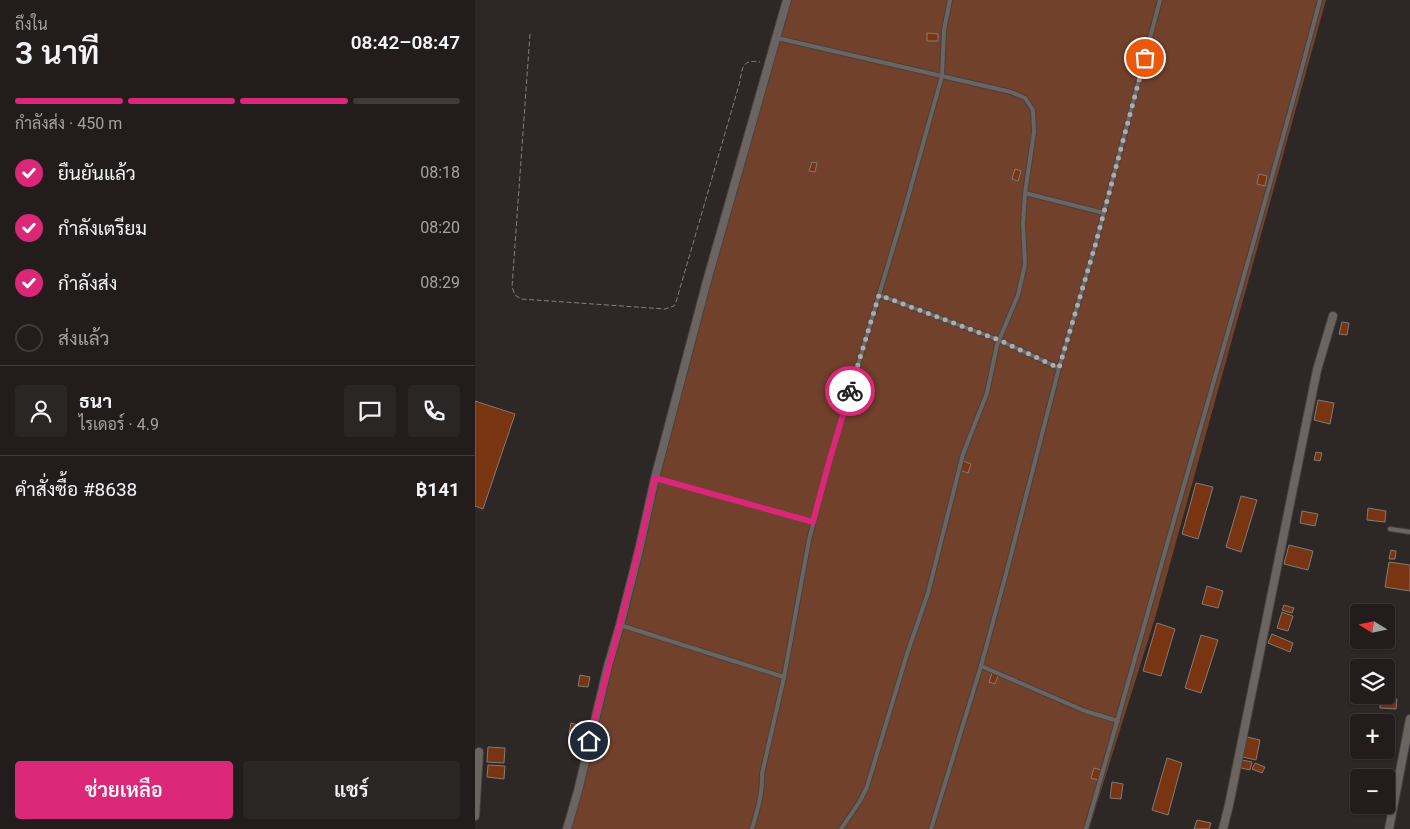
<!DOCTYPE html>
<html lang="th">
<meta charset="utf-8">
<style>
:root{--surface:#221d1c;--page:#2a2625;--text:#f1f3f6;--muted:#a2a2a3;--line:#3f3b3b;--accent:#db2777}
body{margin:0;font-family:Roboto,Sarabun,sans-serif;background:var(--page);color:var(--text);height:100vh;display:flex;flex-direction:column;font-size:19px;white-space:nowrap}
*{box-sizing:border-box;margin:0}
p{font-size:16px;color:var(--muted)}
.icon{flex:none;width:28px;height:28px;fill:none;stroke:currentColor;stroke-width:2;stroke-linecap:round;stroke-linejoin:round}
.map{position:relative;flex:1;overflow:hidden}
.drawer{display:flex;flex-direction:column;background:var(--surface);width:475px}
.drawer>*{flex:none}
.needle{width:32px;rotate:280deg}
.tools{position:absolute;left:875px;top:604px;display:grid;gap:10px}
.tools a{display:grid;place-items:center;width:45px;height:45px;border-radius:5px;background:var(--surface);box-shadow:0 1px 4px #0004,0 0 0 1px var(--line);font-size:25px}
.pin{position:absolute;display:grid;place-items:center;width:42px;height:42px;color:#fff;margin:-21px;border:2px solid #fff;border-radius:50%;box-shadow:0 1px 5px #0007}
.courier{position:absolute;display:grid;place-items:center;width:50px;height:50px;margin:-25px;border:4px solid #db2777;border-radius:50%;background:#fff;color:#222;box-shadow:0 1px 6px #0007}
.overview em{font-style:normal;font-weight:600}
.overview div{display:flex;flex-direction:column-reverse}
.overview{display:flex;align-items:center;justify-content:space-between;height:85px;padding:0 15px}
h1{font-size:32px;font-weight:600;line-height:38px}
.bar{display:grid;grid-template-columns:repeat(4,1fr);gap:8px 5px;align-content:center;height:60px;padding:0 15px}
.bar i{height:6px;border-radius:4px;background:var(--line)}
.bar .selected{background:var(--accent)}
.bar p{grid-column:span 4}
.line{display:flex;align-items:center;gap:12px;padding:0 15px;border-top:1px solid var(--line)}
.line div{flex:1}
.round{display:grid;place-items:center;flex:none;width:52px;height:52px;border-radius:5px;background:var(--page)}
ol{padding:0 15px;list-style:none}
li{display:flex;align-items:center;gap:15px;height:55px}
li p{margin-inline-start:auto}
li .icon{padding:5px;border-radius:50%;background:var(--accent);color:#fff;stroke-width:4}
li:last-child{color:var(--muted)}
li i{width:28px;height:28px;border:2px solid var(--line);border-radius:50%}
.cta{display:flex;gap:10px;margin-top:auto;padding:10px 15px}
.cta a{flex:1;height:58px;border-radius:5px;background:var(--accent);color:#fff;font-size:20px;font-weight:600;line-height:58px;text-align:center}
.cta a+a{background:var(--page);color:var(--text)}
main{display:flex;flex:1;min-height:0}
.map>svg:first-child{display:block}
</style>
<main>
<section class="drawer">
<div class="overview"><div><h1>3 นาที</h1><p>ถึงใน</p></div><em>08:42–08:47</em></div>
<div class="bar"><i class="selected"></i><i class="selected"></i><i class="selected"></i><i></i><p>กำลังส่ง · 450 m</p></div>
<ol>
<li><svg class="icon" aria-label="check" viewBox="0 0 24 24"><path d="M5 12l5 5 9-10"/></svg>ยืนยันแล้ว<p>08:18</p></li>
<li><svg class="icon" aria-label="check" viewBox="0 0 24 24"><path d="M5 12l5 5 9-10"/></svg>กำลังเตรียม<p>08:20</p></li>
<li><svg class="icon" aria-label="check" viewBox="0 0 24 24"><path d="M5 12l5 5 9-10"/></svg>กำลังส่ง<p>08:29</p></li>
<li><i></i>ส่งแล้ว</li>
</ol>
<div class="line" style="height:90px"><a class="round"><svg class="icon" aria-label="person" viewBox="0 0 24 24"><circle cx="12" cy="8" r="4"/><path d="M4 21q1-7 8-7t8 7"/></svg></a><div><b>ธนา</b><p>ไรเดอร์ · 4.9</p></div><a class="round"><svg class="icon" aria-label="chat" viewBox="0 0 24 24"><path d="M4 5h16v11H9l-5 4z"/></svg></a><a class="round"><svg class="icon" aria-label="phone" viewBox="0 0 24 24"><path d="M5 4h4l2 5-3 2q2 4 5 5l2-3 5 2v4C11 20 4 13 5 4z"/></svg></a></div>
<div class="line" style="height:65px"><div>คำสั่งซื้อ #8638</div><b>฿141</b></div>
<div class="cta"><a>ช่วยเหลือ</a><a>แชร์</a></div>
</section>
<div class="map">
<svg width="935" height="829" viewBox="0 0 935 829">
<rect width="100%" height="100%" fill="#2d2725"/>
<!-- green -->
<path fill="#71412c" d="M312 0H851L680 618 614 829H95L124 710 147 631 183 478Z"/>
<!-- building -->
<g fill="#793512" stroke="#817a77">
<path d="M452 33 463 34V41H452Z"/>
<path d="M337 162 342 163 340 172 334 171Z"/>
<path d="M540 169 546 171 543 181 537 179Z"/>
<path d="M784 174 792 176 790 186 782 184Z"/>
<path d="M867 322 874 323 872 335 864 334Z"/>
<path d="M843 400 859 403 855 424 839 420Z"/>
<path d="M0 401 40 414 8 509 0 506Z"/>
<path d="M841 452 847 453 845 461 839 460Z"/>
<path d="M488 461 496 464 493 473 485 470Z"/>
<path d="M721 483 738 487 723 539 707 534Z"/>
<path d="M766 496 782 500 766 552 751 547Z"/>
<path d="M893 508 911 511 910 522 892 520Z"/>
<path d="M827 511 843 514 840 526 825 523Z"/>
<path d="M814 545 838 551 833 570 809 564Z"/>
<path d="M916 550 921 551 920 559H914Z"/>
<path d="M914 562 935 565V591L910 587Z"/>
<path d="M732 586 748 591 743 608 727 604Z"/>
<path d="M809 605 819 608 817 613 807 610Z"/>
<path d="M807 612 818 616 813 631 802 628Z"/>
<path d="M682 623 700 629 686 676 668 671Z"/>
<path d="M797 634 818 643 815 652 793 643Z"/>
<path d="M726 635 743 640 726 693 710 688Z"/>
<path d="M517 673 523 676 520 684 514 682Z"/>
<path d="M105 675 115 677 113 687 103 686Z"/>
<path d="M905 698 922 699 921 709 905 708Z"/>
<path d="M96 723 107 726 105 735 94 733Z"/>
<path d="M772 737 785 740 781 760 768 757Z"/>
<path d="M13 747 30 748 29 763 12 762Z"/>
<path d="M692 758 707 763 693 815 677 810Z"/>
<path d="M767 760 777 762 775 770 766 768Z"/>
<path d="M780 763 790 767 787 773 777 769Z"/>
<path d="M13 765 30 766 29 779 12 777Z"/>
<path d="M619 768 626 770 623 780 616 778Z"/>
<path d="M637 782 648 784 646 799 635 798Z"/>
<path d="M722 820 736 823 734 829H719Z"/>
</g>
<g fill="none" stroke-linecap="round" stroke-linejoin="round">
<!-- service casing -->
<g stroke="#464240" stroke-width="6">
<g id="service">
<path d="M302 38 536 92 550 98 558 110 559 132 550 193 548 224 550 264 543 295 522 345 512 393 488 454 453 593 432 654 392 787 385 801 366 829"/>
<path d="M550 193 629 213"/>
<path d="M404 295 524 340 584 368"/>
<path d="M180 478 338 522"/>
<path d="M915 529 935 532"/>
<path d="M145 625 309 677 287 774C288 794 282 811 277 829"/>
<path d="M506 666 610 711 643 721"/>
<path d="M309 677 334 540 354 462 430 208 467 76 469 30 475 0"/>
<path d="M456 829 506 666 531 574 584 368 620 246 685 0"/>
<path d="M611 829C642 724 671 618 701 513 750 342 800 172 845 0"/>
</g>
</g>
<!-- minor casing -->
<g stroke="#464240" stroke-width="10">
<g id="minor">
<path d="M0 816 4 752"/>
<path d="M92 829 103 791 133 666 145 625 164 550 180 478 232 281 312 0"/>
<path d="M748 829 754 805 842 370 858 316"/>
<path d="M914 829 935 719"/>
</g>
</g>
<!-- path -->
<path stroke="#847e7c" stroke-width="1" stroke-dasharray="5 2.5" stroke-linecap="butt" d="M55 34 37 287 40 295 46 299 190 309 199 306 201 302 264 85C268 69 265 59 285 62"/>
<!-- service -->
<use href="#service" stroke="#6b6461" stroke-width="4"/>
<!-- minor -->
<use href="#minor" stroke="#6b6461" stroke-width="8"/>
</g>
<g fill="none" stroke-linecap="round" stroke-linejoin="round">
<!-- done -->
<path stroke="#b0aaa9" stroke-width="5" stroke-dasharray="0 9" d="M375 391 404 295 524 340 584 368 620 246 670 58"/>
<!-- route -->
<path stroke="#db2777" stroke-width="6" d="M114 741C124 702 135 663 145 623 158 575 169 527 180 478L338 522 354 462 375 391"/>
</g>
</svg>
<div class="tools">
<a><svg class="needle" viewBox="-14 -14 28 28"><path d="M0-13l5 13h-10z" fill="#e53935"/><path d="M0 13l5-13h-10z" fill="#a2a2a3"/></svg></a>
<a><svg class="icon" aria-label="layers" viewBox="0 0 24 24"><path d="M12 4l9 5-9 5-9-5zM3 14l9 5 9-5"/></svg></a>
<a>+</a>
<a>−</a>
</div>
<div class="pin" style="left:670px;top:58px;background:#ea580c"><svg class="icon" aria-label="bag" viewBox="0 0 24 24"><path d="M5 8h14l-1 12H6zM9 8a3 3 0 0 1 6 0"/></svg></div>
<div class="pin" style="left:114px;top:741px;background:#1f2937"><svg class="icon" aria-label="home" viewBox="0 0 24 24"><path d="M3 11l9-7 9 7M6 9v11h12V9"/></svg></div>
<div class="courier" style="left:375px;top:391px"><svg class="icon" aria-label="bike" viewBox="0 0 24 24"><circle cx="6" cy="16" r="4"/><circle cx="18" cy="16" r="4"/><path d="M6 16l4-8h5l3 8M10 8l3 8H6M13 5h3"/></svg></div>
</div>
</main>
